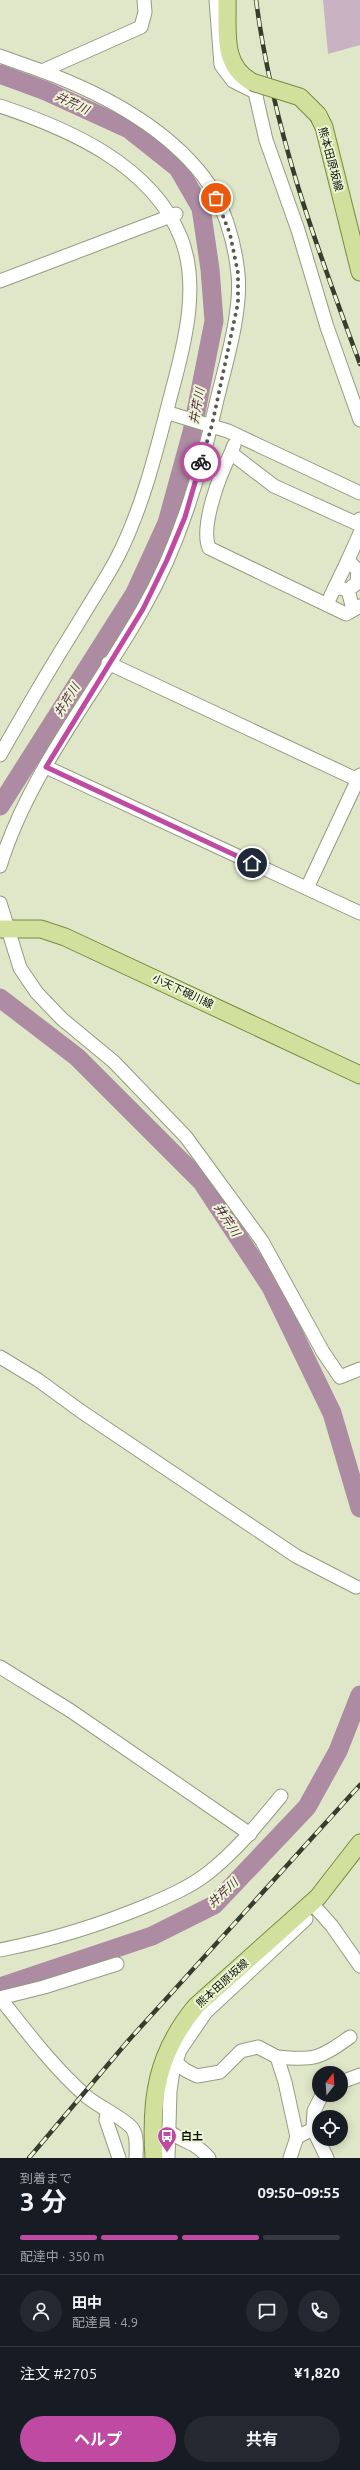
<!DOCTYPE html>
<html lang="ja">
<meta charset="utf-8">
<style>
:root{--surface:#171b24;--page:#242831;--text:#f1f3f6;--muted:#9ea1a6;--line:#363941;--accent:#bf4aa2}
body{margin:0;font-family:Ubuntu,"Noto Sans JP",sans-serif;background:var(--page);color:var(--text);height:100vh;display:flex;flex-direction:column;font-size:15px;white-space:nowrap}
*{box-sizing:border-box;margin:0}
p{font-size:13px;color:var(--muted)}
.icon{flex:none;width:22px;height:22px;fill:none;stroke:currentColor;stroke-width:2;stroke-linecap:round;stroke-linejoin:round}
.map{position:relative;height:2158px;overflow:hidden}
.sheet{display:flex;flex-direction:column;background:var(--surface);flex:1}
.sheet>*{flex:none}
.needle{width:26px;rotate:17deg}
.fabs{position:absolute;left:312px;top:2066px;display:grid;gap:8px}
.fabs a{display:grid;place-items:center;width:36px;height:36px;border-radius:50%;background:var(--surface);box-shadow:0 2px 10px #0003;font-size:20px}
.pin{position:absolute;display:grid;place-items:center;width:34px;height:34px;color:#fff;margin:-17px;border:2px solid #fff;border-radius:50%;box-shadow:0 1px 4px #0007}
.courier{position:absolute;display:grid;place-items:center;width:40px;height:40px;margin:-20px;border:3px solid #bf4aa2;border-radius:50%;background:#fff;color:#222;box-shadow:0 1px 5px #0007}
.summary em{font-style:normal;font-weight:700}
.summary div{display:flex;flex-direction:column-reverse}
.summary{display:flex;align-items:center;justify-content:space-between;height:68px;padding:0 20px}
h1{font-size:26px;font-weight:700;line-height:30px}
.bar{display:grid;grid-template-columns:repeat(4,1fr);gap:6px 4px;align-content:center;height:48px;padding:0 20px}
.bar i{height:5px;border-radius:3px;background:var(--line)}
.bar .selected{background:var(--accent)}
.bar p{grid-column:span 4}
.line{display:flex;align-items:center;gap:10px;padding:0 20px;border-top:1px solid var(--line)}
.line div{flex:1}
.round{display:grid;place-items:center;flex:none;width:42px;height:42px;border-radius:21px;background:var(--page)}
.button{display:flex;gap:8px;margin-top:auto;padding:8px 20px}
.button a{flex:1;height:46px;border-radius:24px;background:var(--accent);color:#fff;font-size:16px;font-weight:700;line-height:46px;text-align:center}
.button a+a{background:var(--page);color:var(--text)}
.map>svg:first-child{display:block}
</style>
<div class="map">
<svg width="360" height="2158" viewBox="0 0 360 2158">
<rect width="100%" height="100%" fill="#dfe7c8"/>
<!-- green -->
<path fill="#c9b2c1" d="M323 0H360V45L328 54Z"/>
<g fill="none" stroke-linecap="round" stroke-linejoin="round">
<!-- river -->
<g stroke="#ad8ba2" stroke-width="19">
<path d="M0 74 46 91 129 129 178 168 201 208 210 269 214 321 192 432 167 523 135 593 0 806"/>
<path d="M0 998 77 1057 202 1182 271 1287 332 1413 360 1508"/>
<path d="M0 1987 152 1936 214 1905 307 1807 338 1751 360 1695"/>
</g>
<!-- minor casing -->
<g stroke="#949c7f" stroke-width="15">
<g id="minor">
<path d="M216 0 221 65 233 81 255 92 266 140 298 230 327 327 360 420"/>
<path d="M0 56 42 71"/>
<path d="M0 106C69 129 152 165 181 238 199 283 186 338 174 383 158 443 145 504 116 560 104 582 90 603 77 625 50 668 25 711 0 755"/>
<path d="M0 281 176 214"/>
<path d="M172 414 228 431 360 493"/>
<path d="M234 445 231 453 274 486 358 524 360 519"/>
<path d="M231 453C220 474 200 526 209 548L346 614 360 606"/>
<path d="M358 571 348 560 360 533"/>
<path d="M335 587 348 560"/>
<path d="M327 604 335 587 348 590"/>
<path d="M353 609 348 590 357 583 358 571 360 570"/>
<path d="M108 663 358 780"/>
<path d="M46 767 360 913"/>
<path d="M0 866C29 772 95 694 143 609 179 546 200 475 216 404 225 366 242 312 238 274 235 242 223 201 203 176 164 126 101 93 42 71L141 27 145 12 144 0"/>
<path d="M307 888 360 775"/>
<path d="M0 903 20 968 37 993 62 1019 114 1062 186 1137 262 1241 323 1352 340 1377 360 1369"/>
<path d="M0 1357 38 1380 82 1412 296 1556 356 1587"/>
<path d="M0 1667 71 1711 250 1834"/>
<path d="M316 1908 332 1926 360 1966"/>
<path d="M0 1950C51 1940 100 1925 148 1905 169 1896 190 1887 208 1873 236 1851 258 1824 281 1796"/>
<path d="M0 1998C27 2032 53 2067 87 2097 98 2106 125 2119 132 2128 138 2136 136 2148 136 2158"/>
<path d="M0 1998 44 1987 117 1964"/>
<path d="M277 2057C315 2061 320 2058 350 2037"/>
<path d="M176 2062 185 2070 197 2076 220 2072 241 2051 258 2047 277 2057 285 2082 297 2137 290 2158"/>
<path d="M341 2082 360 2075"/>
<path d="M107 2112 106 2120 119 2158"/>
<path d="M313 2129 314 2111 322 2095"/>
<path d="M168 2131C185 2143 194 2141 209 2158"/>
<path d="M297 2137 313 2129 327 2158"/>
<path d="M168 2158 170 2091 173 2070 180 2050 206 2012 306 1919"/>
</g>
</g>
<!-- major casing -->
<g stroke="#7a8a3f" stroke-width="19">
<g id="major">
<path d="M227 0C228 31 221 65 252 82"/>
<path d="M318 115 324 127 360 272"/>
<path d="M0 929H41L65 937 360 1075"/>
<path d="M154 2158C150 2098 157 2053 196 2006L318 1897 360 1843"/>
</g>
</g>
<!-- minor -->
<use href="#minor" stroke="#fff" stroke-width="13"/>
<!-- major -->
<use href="#major" stroke="#d2e09e" stroke-width="17"/>
<!-- rail casing -->
<g stroke="#383c2d" stroke-width="4.5">
<g id="rail">
<path d="M256 0C273 129 315 243 360 364"/>
<path d="M29 2158 128 2041 360 1785"/>
</g>
</g>
<!-- rail -->
<use href="#rail" stroke="#ecf5d5" stroke-width="3" stroke-dasharray="9" stroke-linecap="butt"/>
<!-- major-bridge casing -->
<g stroke="#7a8a3f" stroke-width="19" stroke-linecap="butt">
<path id="major-bridge" d="M252 82 300 97 318 115"/>
</g>
<!-- major-bridge -->
<use href="#major-bridge" stroke="#d2e09e" stroke-width="17"/>
</g>
<g fill="none" stroke-linecap="round" stroke-linejoin="round">
<!-- done -->
<path stroke="#575c4a" stroke-width="4" stroke-dasharray="0 7.2" d="M201 462 212 425 238 303V273L230 234 216 198"/>
<!-- route -->
<path stroke="#bf4aa2" stroke-width="5" d="M201 462 185 517 167 560 143 609 46 767 252 863"/>
</g>
<!-- icons -->
<defs>
<g id="bus-pin" transform="scale(1)"><path d="M0 17L-7.5 6A9.5 9.5 0 1 1 7.5 6Z" fill="#bf4aa2" stroke="#ecf5d5"/><path d="M-5-6H5V4H4V6H2V4H-2V6H-4V4H-5ZM-3.5-4V0h7V-4ZM-3.5 1.2v1.5H-2V1.2ZM2 1.2v1.5H3.5V1.2Z" fill="#fff"/></g>
</defs>
<g fill-rule="evenodd">
<use href="#bus-pin" x="167" y="2136"/>
</g>
<g text-anchor="middle" stroke-width="4" stroke-linejoin="round" paint-order="stroke">
<!-- street labels -->
<g font-size="11" fill="#0e1106" stroke="#ecf5d5">
<text transform="translate(331 159) rotate(75)" y="4">熊本田原坂線</text>
<text transform="translate(183 991) rotate(25)" y="4">小天下硯川線</text>
<text transform="translate(222 1983) rotate(-42)" y="4">熊本田原坂線</text>
</g>
<!-- poi labels -->
<g font-size="11" font-weight="bold" fill="#0e1106" stroke="#ecf5d5" text-anchor="start">
<text x="181" y="2140">白土</text>
</g>
<!-- water labels -->
<g font-size="12" font-style="italic" fill="#552848" stroke="#ecf5d5">
<text transform="translate(72 103) rotate(25)" y="4">井芹川</text>
<text transform="translate(197 406) rotate(-79)" y="4">井芹川</text>
<text transform="translate(67 700) rotate(-58)" y="4">井芹川</text>
<text transform="translate(227 1220) rotate(57)" y="4">井芹川</text>
<text transform="translate(223 1893) rotate(-43)" y="4">井芹川</text>
</g>
</g>
</svg>
<div class="fabs">
<a><svg class="needle" viewBox="-14 -14 28 28"><path d="M0-13l5 13h-10z" fill="#e53935"/><path d="M0 13l5-13h-10z" fill="#9ea1a6"/></svg></a>
<a><svg class="icon" aria-label="locate" viewBox="0 0 24 24"><circle cx="12" cy="12" r="6"/><path d="M12 2v4M12 18v4M2 12h4M18 12h4"/></svg></a>
</div>
<div class="pin" style="left:216px;top:198px;background:#ea580c"><svg class="icon" aria-label="bag" viewBox="0 0 24 24"><path d="M5 8h14l-1 12H6zM9 8a3 3 0 0 1 6 0"/></svg></div>
<div class="pin" style="left:252px;top:863px;background:#1f2937"><svg class="icon" aria-label="home" viewBox="0 0 24 24"><path d="M3 11l9-7 9 7M6 9v11h12V9"/></svg></div>
<div class="courier" style="left:201px;top:462px"><svg class="icon" aria-label="bike" viewBox="0 0 24 24"><circle cx="6" cy="16" r="4"/><circle cx="18" cy="16" r="4"/><path d="M6 16l4-8h5l3 8M10 8l3 8H6M13 5h3"/></svg></div>
</div>
<section class="sheet">
<div class="summary"><div><h1>3 分</h1><p>到着まで</p></div><em>09:50–09:55</em></div>
<div class="bar"><i class="selected"></i><i class="selected"></i><i class="selected"></i><i></i><p>配達中 · 350 m</p></div>
<div class="line" style="height:72px"><a class="round"><svg class="icon" aria-label="person" viewBox="0 0 24 24"><circle cx="12" cy="8" r="4"/><path d="M4 21q1-7 8-7t8 7"/></svg></a><div><b>田中</b><p>配達員 · 4.9</p></div><a class="round"><svg class="icon" aria-label="chat" viewBox="0 0 24 24"><path d="M4 5h16v11H9l-5 4z"/></svg></a><a class="round"><svg class="icon" aria-label="phone" viewBox="0 0 24 24"><path d="M5 4h4l2 5-3 2q2 4 5 5l2-3 5 2v4C11 20 4 13 5 4z"/></svg></a></div>
<div class="line" style="height:52px"><div>注文 #2705</div><b>¥1,820</b></div>
<div class="button"><a>ヘルプ</a><a>共有</a></div>
</section>
